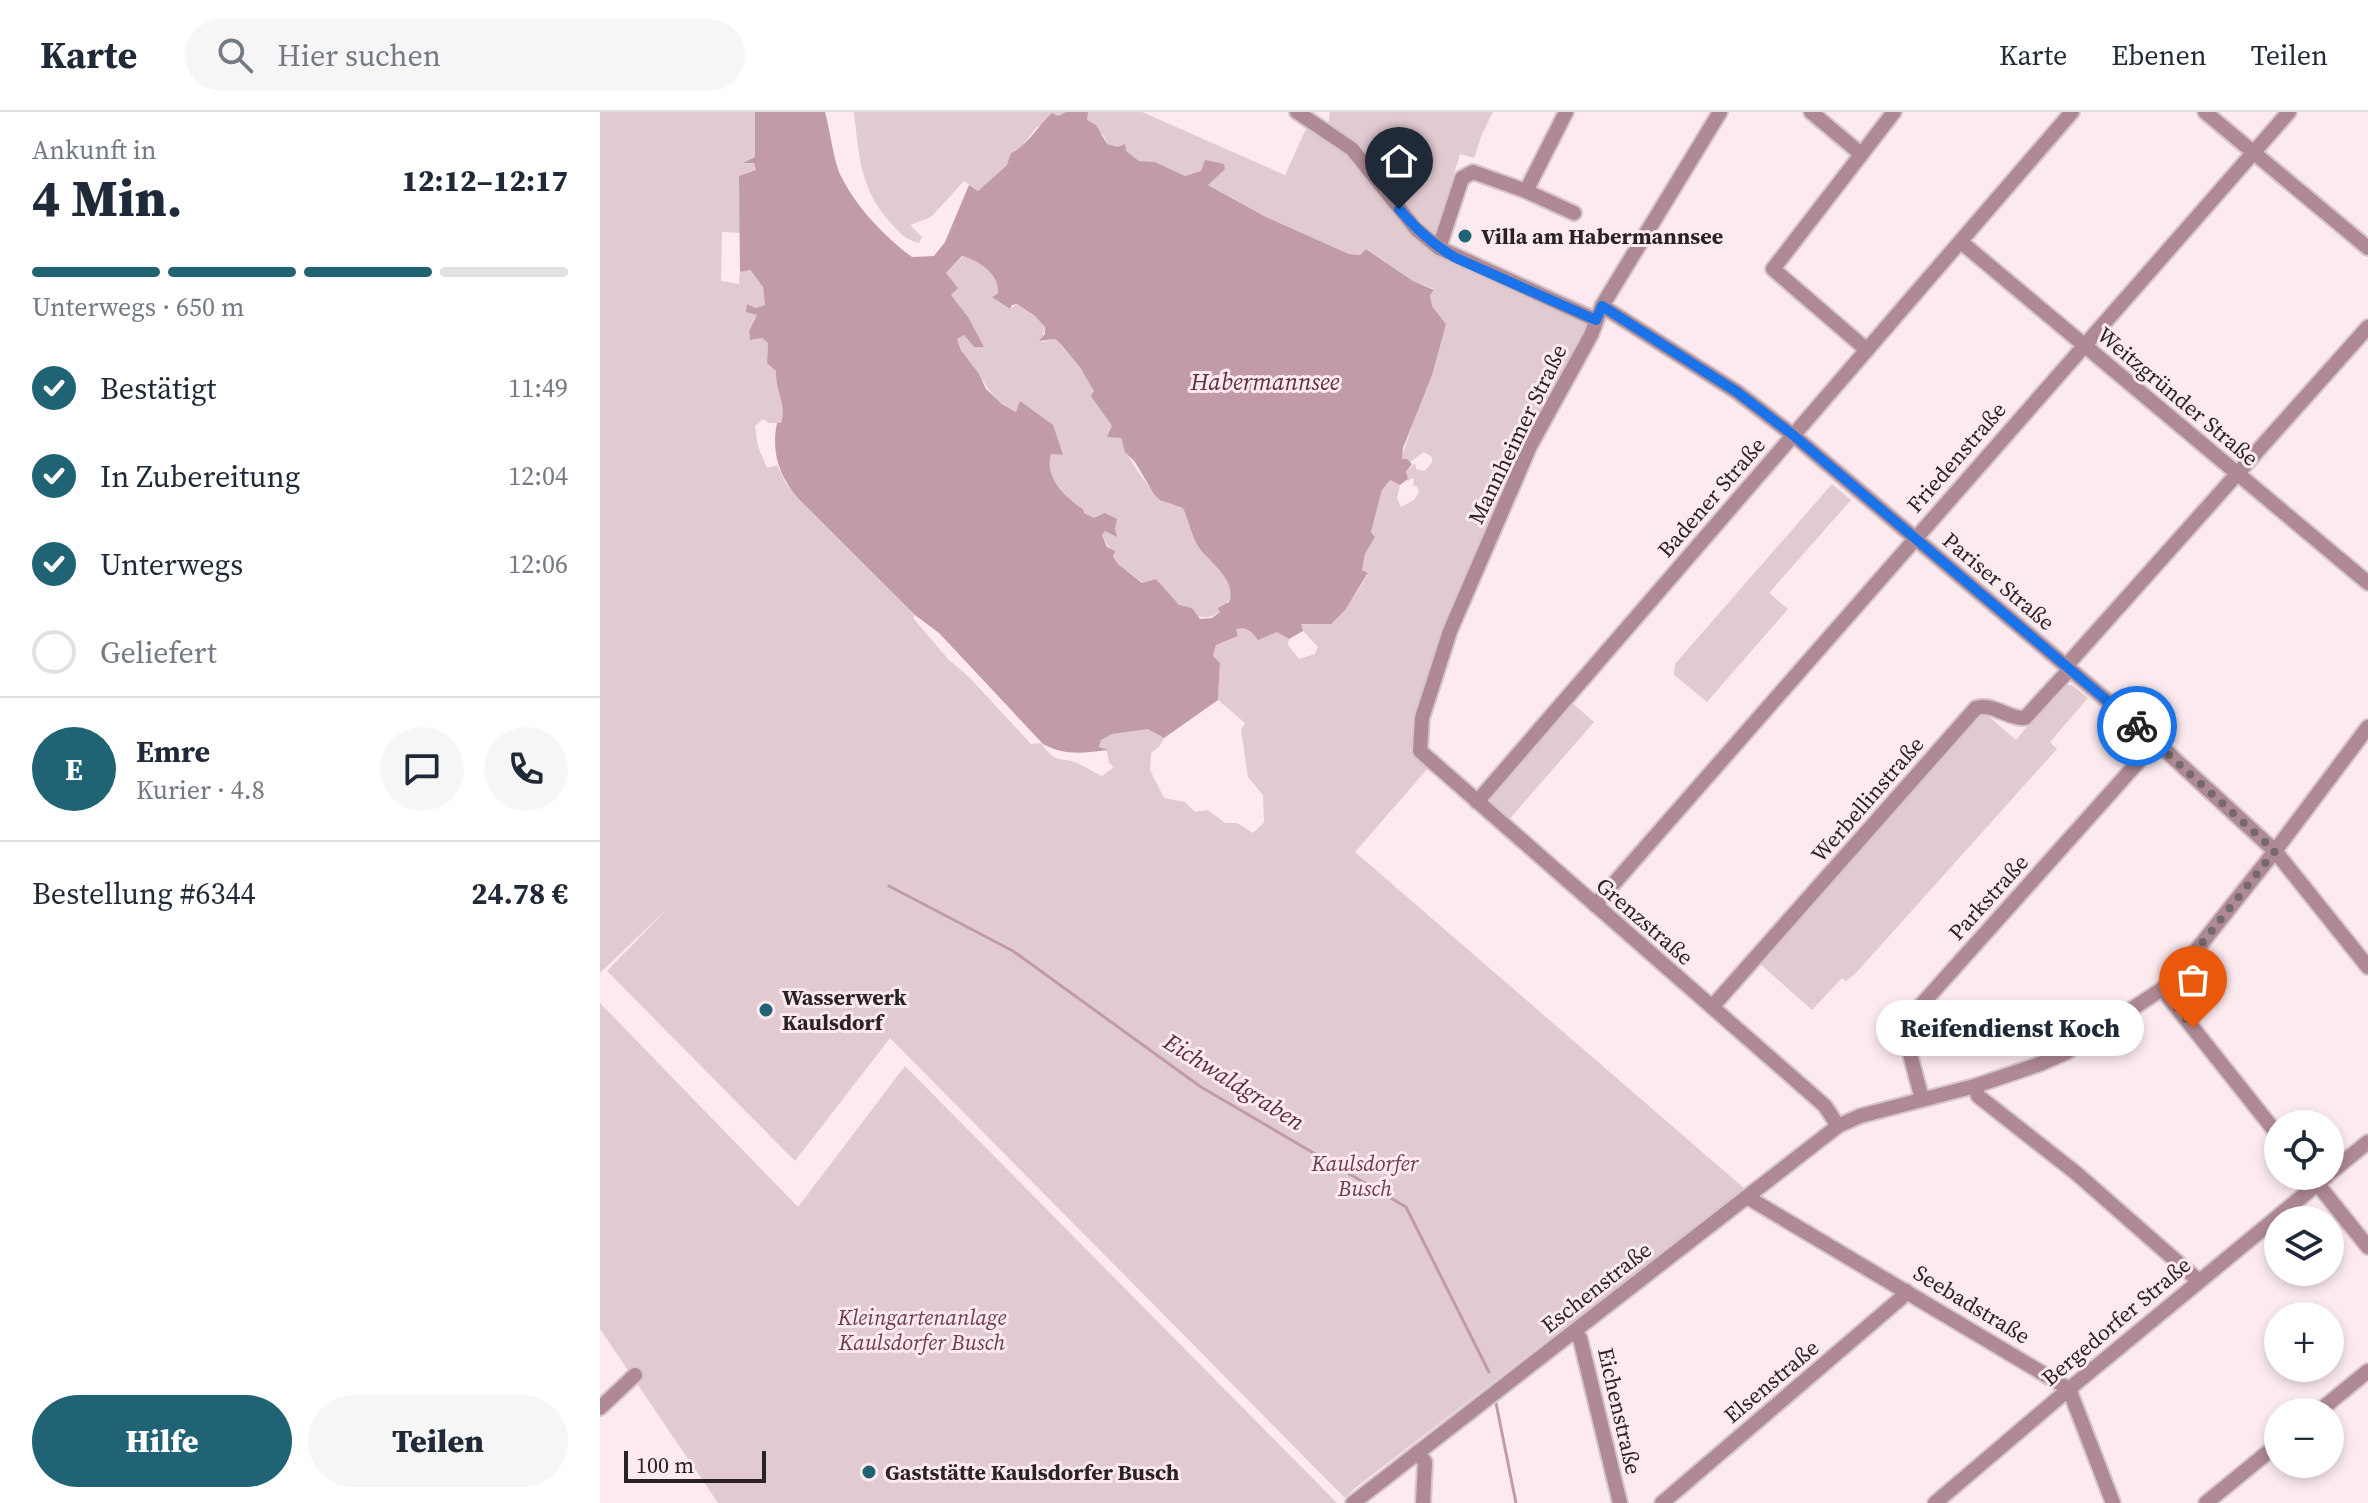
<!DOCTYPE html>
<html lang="de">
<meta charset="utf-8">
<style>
:root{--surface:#fff;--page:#f6f6f7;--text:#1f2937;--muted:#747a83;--line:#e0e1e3;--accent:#1f6375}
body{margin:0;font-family:"Source Serif 4",serif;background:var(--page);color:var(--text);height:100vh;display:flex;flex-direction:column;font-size:30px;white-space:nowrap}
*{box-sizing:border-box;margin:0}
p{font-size:26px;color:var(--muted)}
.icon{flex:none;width:44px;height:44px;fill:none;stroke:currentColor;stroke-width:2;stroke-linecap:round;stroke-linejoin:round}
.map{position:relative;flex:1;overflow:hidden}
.drawer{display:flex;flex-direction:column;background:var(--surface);width:600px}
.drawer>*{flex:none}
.controls{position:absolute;left:1664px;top:998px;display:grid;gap:16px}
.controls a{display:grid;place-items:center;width:80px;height:80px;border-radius:50%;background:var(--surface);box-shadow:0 4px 12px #0003;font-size:40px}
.scale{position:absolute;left:24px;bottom:20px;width:142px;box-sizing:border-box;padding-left:8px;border:4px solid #2a2325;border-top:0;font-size:22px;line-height:28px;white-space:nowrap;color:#2a2325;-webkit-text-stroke:6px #fceaef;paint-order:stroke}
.pin{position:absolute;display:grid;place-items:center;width:68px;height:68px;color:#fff;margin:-82px -34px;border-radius:50% 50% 50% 0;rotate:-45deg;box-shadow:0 0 8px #0007}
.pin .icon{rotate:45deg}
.courier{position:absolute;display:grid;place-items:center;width:80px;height:80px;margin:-40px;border:6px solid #1a73e8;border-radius:50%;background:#fff;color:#222;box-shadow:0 2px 10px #0007}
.bubble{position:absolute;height:56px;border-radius:28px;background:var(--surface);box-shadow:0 4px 12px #0003;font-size:26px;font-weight:800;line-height:56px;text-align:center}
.headline em{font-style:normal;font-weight:800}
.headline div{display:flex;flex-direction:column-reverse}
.headline{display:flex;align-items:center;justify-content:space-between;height:136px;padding:0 32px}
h1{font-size:52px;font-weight:800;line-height:60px}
.bar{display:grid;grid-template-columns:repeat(4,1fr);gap:12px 8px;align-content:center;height:96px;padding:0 32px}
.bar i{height:10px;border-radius:6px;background:var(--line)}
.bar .active{background:var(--accent)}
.bar p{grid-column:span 4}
.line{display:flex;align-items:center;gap:20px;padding:0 32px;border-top:2px solid var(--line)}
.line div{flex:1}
.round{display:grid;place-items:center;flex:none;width:84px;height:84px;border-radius:42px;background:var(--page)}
ol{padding:0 32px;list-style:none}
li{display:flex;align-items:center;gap:24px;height:88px}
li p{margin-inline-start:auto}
li .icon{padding:8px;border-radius:50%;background:var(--accent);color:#fff;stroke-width:4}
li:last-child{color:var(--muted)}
li i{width:44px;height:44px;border:4px solid var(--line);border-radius:50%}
.primary-button{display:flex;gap:16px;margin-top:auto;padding:16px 32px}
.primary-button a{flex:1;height:92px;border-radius:48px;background:var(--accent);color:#fff;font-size:32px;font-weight:800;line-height:92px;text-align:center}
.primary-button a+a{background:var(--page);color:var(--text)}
header{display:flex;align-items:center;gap:48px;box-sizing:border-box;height:112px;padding:0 40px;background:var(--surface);border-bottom:2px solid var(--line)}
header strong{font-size:38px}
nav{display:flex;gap:44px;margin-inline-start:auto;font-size:28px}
.search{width:560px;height:72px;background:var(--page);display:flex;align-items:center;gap:20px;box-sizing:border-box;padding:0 28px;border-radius:44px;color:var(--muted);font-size:30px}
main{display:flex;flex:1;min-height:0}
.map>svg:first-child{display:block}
</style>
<header>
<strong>Karte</strong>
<div class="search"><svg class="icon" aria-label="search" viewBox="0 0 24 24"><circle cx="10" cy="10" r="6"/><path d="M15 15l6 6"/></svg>Hier suchen</div>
<nav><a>Karte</a><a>Ebenen</a><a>Teilen</a></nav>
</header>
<main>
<section class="drawer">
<div class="headline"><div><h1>4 Min.</h1><p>Ankunft in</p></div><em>12:12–12:17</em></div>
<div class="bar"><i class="active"></i><i class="active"></i><i class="active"></i><i></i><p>Unterwegs · 650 m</p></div>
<ol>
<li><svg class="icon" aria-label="check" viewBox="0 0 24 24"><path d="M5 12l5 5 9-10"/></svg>Bestätigt<p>11:49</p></li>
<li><svg class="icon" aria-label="check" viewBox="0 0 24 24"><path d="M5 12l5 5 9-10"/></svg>In Zubereitung<p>12:04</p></li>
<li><svg class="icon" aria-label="check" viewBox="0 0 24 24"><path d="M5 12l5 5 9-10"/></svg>Unterwegs<p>12:06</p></li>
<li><i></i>Geliefert</li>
</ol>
<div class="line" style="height:144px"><b class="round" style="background:var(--accent);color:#fff">E</b><div><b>Emre</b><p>Kurier · 4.8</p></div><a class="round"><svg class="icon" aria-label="chat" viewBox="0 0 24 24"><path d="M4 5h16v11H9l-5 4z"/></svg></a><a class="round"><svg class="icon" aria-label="phone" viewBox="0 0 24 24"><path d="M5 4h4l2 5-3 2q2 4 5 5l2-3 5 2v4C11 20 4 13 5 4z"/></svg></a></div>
<div class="line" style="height:104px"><div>Bestellung #6344</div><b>24.78 €</b></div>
<div class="primary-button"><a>Hilfe</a><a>Teilen</a></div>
</section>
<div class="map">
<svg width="1768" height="1391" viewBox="0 0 1768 1391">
<rect width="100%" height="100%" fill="#fceaef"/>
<!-- green -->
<g fill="#e1cad0">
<path d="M0 0H155V45L146 51 154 50 156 58 139 64 141 121 122 120 121 169 139 172 140 160 149 158 163 175 165 193 156 196 148 192 152 201 157 203 149 219 150 228 162 226 168 231 167 250 176 259C175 280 187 291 181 311H169L163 307 155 314 158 335 167 356 177 353 186 372 315 503 313 506 348 547 369 565 431 632 441 631C458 655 460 643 479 652 487 655 494 661 502 664L514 655 509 651 507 639 499 635 501 627 512 622 548 616 564 626 559 635 551 641 550 658 564 686 585 690 595 700 608 698 625 711H637L653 721 664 710 663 683 648 665 641 618 645 611 618 588 620 551 613 545 616 533 638 524 636 517C650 515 662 525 677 520L689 527 688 533 699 547 715 542 718 535 703 519 700 512C736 515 752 490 768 462L762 458 765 442 775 425 771 420 782 378 790 368 800 373 797 386 801 395 814 388 819 380 817 374H813L814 368 812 366 808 369 806 360 815 351 816 357 825 359 832 350V345L824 340 810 350 801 347 846 212 832 194 830 183 834 177 813 169 767 137 760 143 749 142 666 105 607 72 601 59 585 64 555 50 539 49 525 39 507 32 504 24 486 7 488 0H542L685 63 706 17 750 42 815 123 991 213 924 335 814 619 829 655 755 740 1145 1077 755 1376 745 1386 290 926 195 1049 7 859 69 795 0 861Z"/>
<path d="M254 0H466L436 16 407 53 378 79 364 69 331 105 310 113 322 125 319 131C305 127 300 122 290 110 260 77 259 43 254 0Z"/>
<path d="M730 0H893L882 22 874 46 860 42 837 119 831 122 728 14Z"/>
<path d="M363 144C380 148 400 163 398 181L393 184 410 197 417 192 435 204 445 215 442 230 455 227 459 230C470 246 486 260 494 279 501 295 500 299 512 314L511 319 521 326C525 343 549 379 565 389 569 392 578 393 583 395 589 410 594 428 604 441 612 451 626 462 630 474 633 484 629 489 623 496 602 522 570 487 556 467L543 471 518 452 502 423 505 418 512 424C493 405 441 375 451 342L463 343 420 290 417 300C392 287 392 281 377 260 369 248 361 240 357 227L364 223 374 235 368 205 350 183 357 176 346 161Z"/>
<path d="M1232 372 1251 388 1169 481 1188 497 1107 590 1074 563 1075 552Z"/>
<path d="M1462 573H1472L1488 586 1450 630 1457 637 1255 862 1246 869 1242 866 1212 898 1159 851 1377 603H1387L1416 628Z"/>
<path d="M971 590 994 610 906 711 885 690Z"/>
<path d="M0 891 198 1095 305 954 737 1391H118L0 1217Z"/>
</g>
<!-- water -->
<path fill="#c19ca6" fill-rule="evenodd" d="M155 0H225C230 17 234 53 242 66 257 96 285 125 312 145L334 144 345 130 369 73 378 79 407 53 411 41C424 37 440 12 452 1L458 4 466 0H488L487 8 496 13 507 32 518 35 525 32 526 39 539 49 555 50 585 64 601 59 605 48 624 52 625 57 608 73 666 105 749 142 760 143 766 137 813 169 834 178 830 183 832 194 846 212 832 263 803 336 802 347H807L812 352 806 360 808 367 800 373 790 368 782 378 771 420 775 425 765 442 762 458 768 461 745 498 731 512H701L703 519 689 527 677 520 658 528C651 519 648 515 636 517L638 524 616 533 613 544 620 551 618 588 564 626 548 617 512 622 501 628 499 635 508 638C484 641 465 644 443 632L339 521 315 503 198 386C179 364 171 340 177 311H181C187 291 175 280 176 259L167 251 168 231 162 226 150 228 149 219 157 203 146 200 147 192 156 196 165 193 163 175 150 158 140 160 139 64 156 58 154 51H143L155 45ZM362 144C379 148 400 163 398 181L392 185 410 197 412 193 417 192 435 204 445 215V222L439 229 455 227 459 230 481 257 494 279 491 284 512 314 507 325 521 326 525 340 535 350 554 382 560 388 583 396C589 409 592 426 600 437 612 452 637 469 629 490L618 496 620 500 612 506 600 507 592 496 579 493 556 467 542 471 518 452 513 444 515 439 507 435 502 423 505 419 517 425 515 417 517 407 505 401 494 406 484 401 483 397C466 386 444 365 451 342L463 343 453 313 420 289 416 300 402 292 386 277 379 262 361 238 357 227 364 223 374 235H384L368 205 351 183 358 176 346 161Z"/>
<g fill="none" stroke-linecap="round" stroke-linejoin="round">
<!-- stream -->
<g stroke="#c19ca6" stroke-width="3">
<path d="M289 774 413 839 601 975 806 1095 889 1260"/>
<path d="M896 1291 916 1391"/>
</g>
<!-- minor casing -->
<g stroke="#d6c6cb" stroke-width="18">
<g id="minor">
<path d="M697 0 752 37 816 117 839 136 996 208"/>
<path d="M1120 0 1002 194 991 223 930 334 850 519 822 606 820 639 1225 994 1238 1014"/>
<path d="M1211 0 1261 42"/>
<path d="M1605 0 1768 136"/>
<path d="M926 79 966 0"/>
<path d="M1361 130 1768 471"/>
<path d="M839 136 862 66 873 60 926 79 974 101"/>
<path d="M1002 194 1137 280 1193 323 1556 630 1675 739 1768 855"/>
<path d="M1267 238 1173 157 1294 0"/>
<path d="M1466 554 1768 215"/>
<path d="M877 690 1472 0"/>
<path d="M995 793 1689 0"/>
<path d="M1562 877 1678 1023"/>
<path d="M1112 895 1376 596C1395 591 1407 607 1425 606L1470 557"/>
<path d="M1375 974 1378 984 1476 1061 1599 1169"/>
<path d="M1322 987 1306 927V910L1556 630"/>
<path d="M1730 1061 1768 1030"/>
<path d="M1711 1064 1768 1135"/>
<path d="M1147 1085 1469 1277 1513 1391"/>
<path d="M973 1221 980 1226 1020 1391"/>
<path d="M0 1296 35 1263"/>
<path d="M1718 1300 1768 1259"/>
<path d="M817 1341 825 1350 823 1391"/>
<path d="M753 1391 1238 1014 1260 1004 1375 974 1440 952 1467 940 1562 877 1575 865 1675 739 1768 615"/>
<path d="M1062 1391 1300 1187 1306 1179"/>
<path d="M1335 1391 1469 1277 1727 1064"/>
<path d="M1606 1391 1678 1332"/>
</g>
</g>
<!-- minor -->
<use href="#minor" stroke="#af8993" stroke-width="14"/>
</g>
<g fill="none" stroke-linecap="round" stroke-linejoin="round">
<!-- done -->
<path stroke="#74696c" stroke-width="8" stroke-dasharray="0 14.4" d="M1537 614 1675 739 1575 865 1562 877 1593 916"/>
<!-- route -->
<path stroke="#1a73e8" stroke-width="10" d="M799 97C816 117 833 133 856 146L996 208 1002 194 1137 280 1193 323 1537 614"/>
</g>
<!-- markers -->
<g fill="#1f6375" stroke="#fceaef" stroke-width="3">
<circle cx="865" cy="124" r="8"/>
<circle cx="166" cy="898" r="8"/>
<circle cx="269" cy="1360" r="8"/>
</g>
<g text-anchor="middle" stroke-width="6" stroke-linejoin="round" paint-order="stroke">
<!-- poi labels -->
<g font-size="22" font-weight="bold" fill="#2a2325" stroke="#fceaef" text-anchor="start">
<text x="881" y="132">Villa am Habermannsee</text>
<text x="182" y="893">Wasserwerk<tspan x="182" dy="25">Kaulsdorf</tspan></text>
<text x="285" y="1368">Gaststätte Kaulsdorfer Busch</text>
</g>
<!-- street labels -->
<g font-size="22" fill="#2a2325" stroke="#fceaef">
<text transform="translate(1578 284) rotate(40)" y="8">Weitzgründer Straße</text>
<text transform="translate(917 322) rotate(-64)" y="8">Mannheimer Straße</text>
<text transform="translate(1356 345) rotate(-49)" y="8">Friedenstraße</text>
<text transform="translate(1111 385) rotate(-49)" y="8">Badener Straße</text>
<text transform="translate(1399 469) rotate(40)" y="8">Pariser Straße</text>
<text transform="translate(1267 687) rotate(-49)" y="8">Werbellinstraße</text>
<text transform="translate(1388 785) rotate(-48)" y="8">Parkstraße</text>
<text transform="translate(1045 809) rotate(41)" y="8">Grenzstraße</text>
<text transform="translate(996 1175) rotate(-38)" y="8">Eschenstraße</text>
<text transform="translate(1372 1192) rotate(31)" y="8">Seebadstraße</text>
<text transform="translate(1516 1209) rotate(-40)" y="8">Bergedorfer Straße</text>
<text transform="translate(1171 1269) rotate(-40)" y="8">Elsenstraße</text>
<text transform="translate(1020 1299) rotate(77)" y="8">Eichenstraße</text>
</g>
<!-- park labels -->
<g font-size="22" font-style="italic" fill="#6f3c4c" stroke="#fceaef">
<text x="765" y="1059">Kaulsdorfer<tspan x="765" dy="25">Busch</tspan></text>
<text x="322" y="1213">Kleingartenanlage<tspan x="322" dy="25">Kaulsdorfer Busch</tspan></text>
</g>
<!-- water labels -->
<g font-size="24" font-style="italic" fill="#5f2d3d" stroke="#fceaef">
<text x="665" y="278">Habermannsee</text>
<text transform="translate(634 970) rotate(32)" y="8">Eichwaldgraben</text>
</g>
</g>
</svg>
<div class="controls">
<a><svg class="icon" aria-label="locate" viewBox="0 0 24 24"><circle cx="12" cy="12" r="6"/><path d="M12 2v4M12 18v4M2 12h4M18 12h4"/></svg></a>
<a><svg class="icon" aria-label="layers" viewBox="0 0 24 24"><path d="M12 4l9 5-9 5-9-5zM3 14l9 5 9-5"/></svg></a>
<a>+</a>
<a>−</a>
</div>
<div class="scale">100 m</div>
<div class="pin" style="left:1593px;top:916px;background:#ea580c"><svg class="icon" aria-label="bag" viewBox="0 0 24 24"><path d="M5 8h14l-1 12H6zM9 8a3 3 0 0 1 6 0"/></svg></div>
<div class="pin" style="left:799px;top:97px;background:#1f2937"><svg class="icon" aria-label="home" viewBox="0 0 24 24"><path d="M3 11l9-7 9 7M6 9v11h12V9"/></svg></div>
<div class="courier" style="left:1537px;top:614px"><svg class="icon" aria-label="bike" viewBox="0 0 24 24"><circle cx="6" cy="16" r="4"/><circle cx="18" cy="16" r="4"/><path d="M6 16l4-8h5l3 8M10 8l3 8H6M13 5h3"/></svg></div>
<div class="bubble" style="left:1276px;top:888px;width:268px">Reifendienst Koch</div>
</div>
</main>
